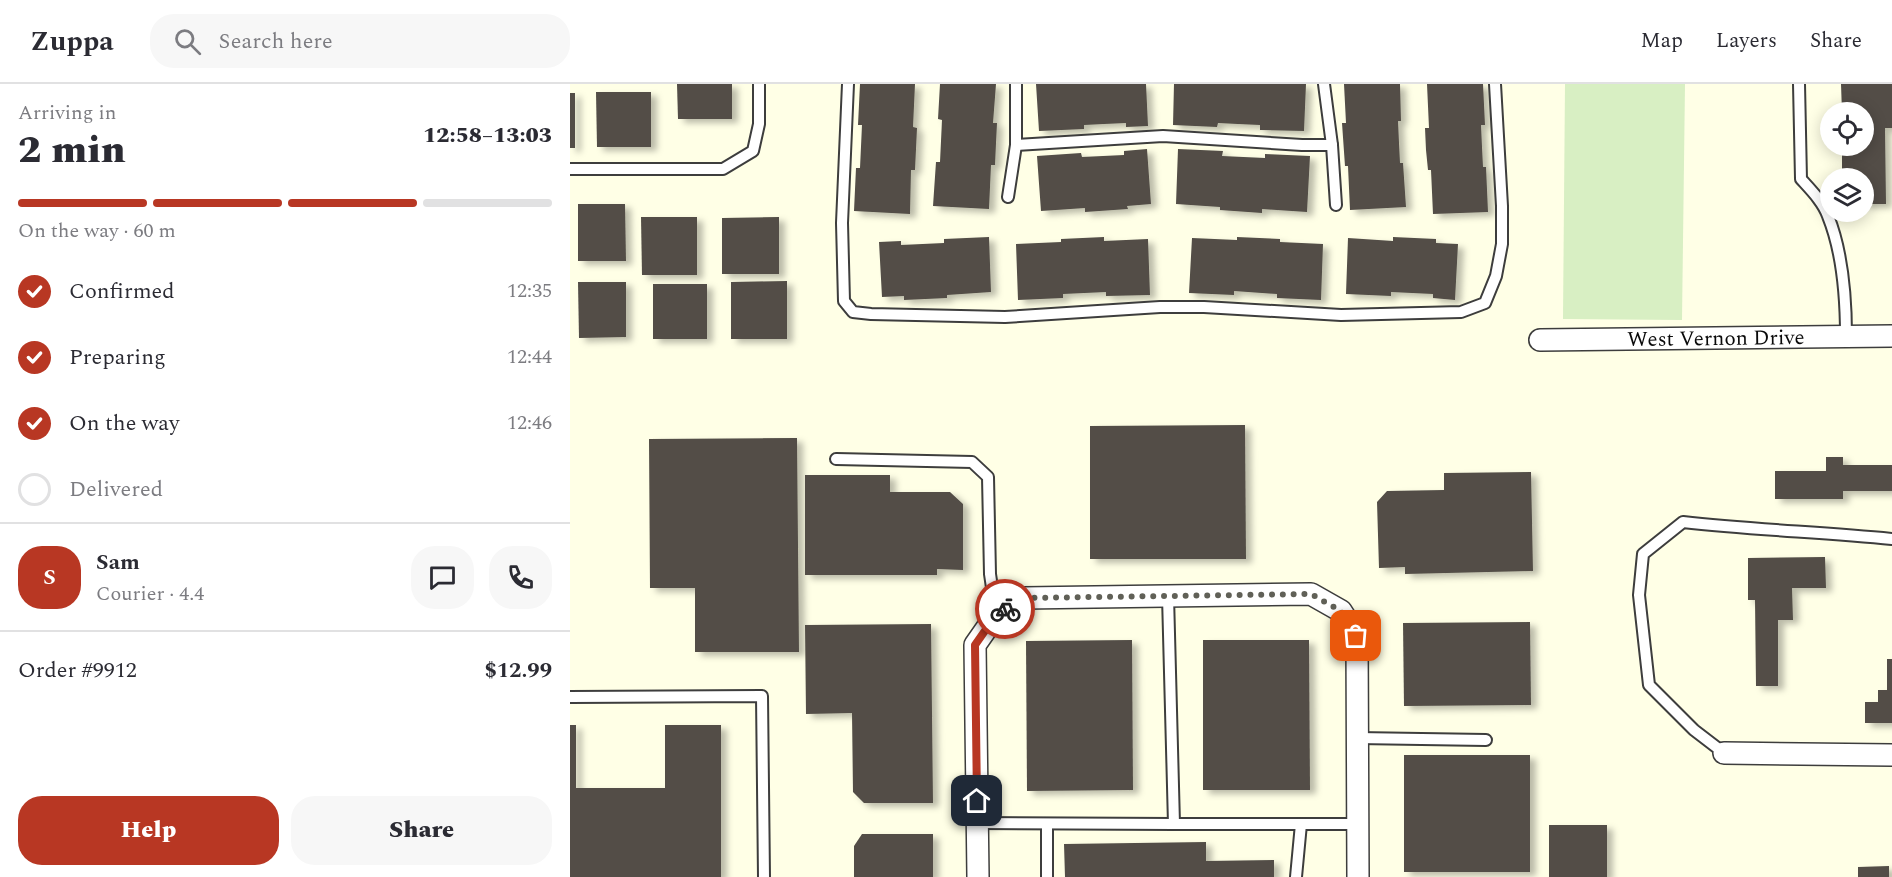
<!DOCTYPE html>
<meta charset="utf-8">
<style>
:root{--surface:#fff;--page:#f7f7f7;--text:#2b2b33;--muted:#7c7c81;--line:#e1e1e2;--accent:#b83723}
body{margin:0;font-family:Spectral,serif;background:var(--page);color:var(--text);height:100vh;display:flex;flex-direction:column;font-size:22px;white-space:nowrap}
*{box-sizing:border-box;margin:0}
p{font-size:20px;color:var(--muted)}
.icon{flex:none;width:33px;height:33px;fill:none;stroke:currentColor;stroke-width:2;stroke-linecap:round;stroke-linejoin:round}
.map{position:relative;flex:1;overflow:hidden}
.side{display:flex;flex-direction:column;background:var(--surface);width:570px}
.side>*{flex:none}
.controls{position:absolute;left:1250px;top:18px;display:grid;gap:12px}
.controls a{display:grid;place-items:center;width:54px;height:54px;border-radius:50%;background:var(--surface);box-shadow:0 3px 15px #0003;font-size:30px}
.pin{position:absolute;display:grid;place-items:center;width:51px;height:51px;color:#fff;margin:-26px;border-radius:12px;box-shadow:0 3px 9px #0006}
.courier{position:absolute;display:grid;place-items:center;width:60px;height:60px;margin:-30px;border:4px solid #b83723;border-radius:50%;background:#fff;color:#222;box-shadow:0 2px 8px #0007}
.head em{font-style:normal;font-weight:800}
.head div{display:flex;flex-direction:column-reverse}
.head{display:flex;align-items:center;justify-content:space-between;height:102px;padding:0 18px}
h1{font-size:39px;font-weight:800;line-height:45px}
.bar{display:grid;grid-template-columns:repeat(4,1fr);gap:9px 6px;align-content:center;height:72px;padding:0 18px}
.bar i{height:8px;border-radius:4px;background:var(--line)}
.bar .current{background:var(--accent)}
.bar p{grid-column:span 4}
.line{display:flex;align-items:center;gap:15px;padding:0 18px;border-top:2px solid var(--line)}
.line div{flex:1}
.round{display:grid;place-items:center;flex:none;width:63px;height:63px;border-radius:24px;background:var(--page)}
ol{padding:0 18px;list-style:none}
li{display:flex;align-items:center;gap:18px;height:66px}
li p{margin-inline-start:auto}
li .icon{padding:6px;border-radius:50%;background:var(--accent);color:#fff;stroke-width:4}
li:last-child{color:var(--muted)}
li i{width:33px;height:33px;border:3px solid var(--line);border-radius:50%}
.primary-button{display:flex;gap:12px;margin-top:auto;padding:12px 18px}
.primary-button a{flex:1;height:69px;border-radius:24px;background:var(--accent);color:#fff;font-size:24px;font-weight:800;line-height:69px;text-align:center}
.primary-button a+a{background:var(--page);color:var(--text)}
header{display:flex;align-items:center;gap:36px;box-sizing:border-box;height:84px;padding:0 30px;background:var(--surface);border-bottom:2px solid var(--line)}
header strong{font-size:28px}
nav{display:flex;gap:33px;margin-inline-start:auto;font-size:21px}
.search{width:420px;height:54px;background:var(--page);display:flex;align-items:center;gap:15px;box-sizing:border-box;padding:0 21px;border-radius:24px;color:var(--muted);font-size:22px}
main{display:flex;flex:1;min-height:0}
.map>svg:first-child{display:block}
</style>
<header>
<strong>Zuppa</strong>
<div class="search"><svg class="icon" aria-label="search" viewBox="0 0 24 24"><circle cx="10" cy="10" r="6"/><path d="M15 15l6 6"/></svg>Search here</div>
<nav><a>Map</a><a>Layers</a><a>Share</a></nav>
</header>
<main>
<section class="side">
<div class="head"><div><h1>2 min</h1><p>Arriving in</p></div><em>12:58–13:03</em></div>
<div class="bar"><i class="current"></i><i class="current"></i><i class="current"></i><i></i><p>On the way · 60 m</p></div>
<ol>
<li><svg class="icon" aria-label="check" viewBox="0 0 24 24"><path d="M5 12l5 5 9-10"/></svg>Confirmed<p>12:35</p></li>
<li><svg class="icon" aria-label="check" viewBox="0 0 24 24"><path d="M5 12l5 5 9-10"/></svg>Preparing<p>12:44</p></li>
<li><svg class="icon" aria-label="check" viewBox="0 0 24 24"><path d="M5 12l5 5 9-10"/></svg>On the way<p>12:46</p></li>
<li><i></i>Delivered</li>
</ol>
<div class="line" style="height:108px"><b class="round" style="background:var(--accent);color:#fff">S</b><div><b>Sam</b><p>Courier · 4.4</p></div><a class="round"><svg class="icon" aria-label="chat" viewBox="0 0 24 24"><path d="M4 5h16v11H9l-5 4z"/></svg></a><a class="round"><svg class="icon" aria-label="phone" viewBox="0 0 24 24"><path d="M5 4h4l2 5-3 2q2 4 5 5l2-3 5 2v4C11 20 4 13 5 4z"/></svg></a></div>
<div class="line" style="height:78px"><div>Order #9912</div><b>$12.99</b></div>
<div class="primary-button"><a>Help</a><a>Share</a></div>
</section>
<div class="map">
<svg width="1322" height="793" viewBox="0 0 1322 793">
<defs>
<filter id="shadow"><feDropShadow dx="6" dy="4" stdDeviation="3" flood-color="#0004"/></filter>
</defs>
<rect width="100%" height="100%" fill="#ffffe6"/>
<!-- pitch -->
<path fill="#d8efc3" d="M995 0H1115L1112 236 993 235Z"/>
<!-- building -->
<g fill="#524d46" filter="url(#shadow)">
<path d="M107 0H162V35H108Z"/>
<path d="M290 0H345L343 43 347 44 345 86H341L340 130 284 127 286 84H290L292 41H288Z"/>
<path d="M370 0H426L423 39H427L426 59 425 81H421L419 125 363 122 366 78H370L372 36 368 35Z"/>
<path d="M466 0H576L578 42 556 43V39L534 40 514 41V45L469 47Z"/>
<path d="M604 0H736L734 47 690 46V41L668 40 648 39 647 43 603 41Z"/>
<path d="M774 0H830L831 37H828L829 59 830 79H833L836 123 780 126 778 82H775L772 39H776Z"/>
<path d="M857 0H913L915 41H911L912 63 913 83H916L918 128 863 130 861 86H858L856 66 855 44H859Z"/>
<path d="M1271 0H1322V44H1315L1316 120H1293V94H1272V62H1293V28H1272Z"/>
<path d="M26 8H81V63H27Z"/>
<rect x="0" y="9" width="5" height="55"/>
<path d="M577 65 581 120 557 122 558 125 515 128V124L471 127 467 72 511 69 512 73 554 71V67Z"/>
<path d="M608 65 653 67 652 72 695 74V70L740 72 737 128 692 125V129L650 126V123L606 120Z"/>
<path d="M8 120H55L56 177H8Z"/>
<path d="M71 133H127V191H72Z"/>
<path d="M209 133V190H152V134Z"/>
<path d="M419 153 421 208 377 211V214L334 216V212L312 213 309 158 331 157V161L374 159V155Z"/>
<path d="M534 153V157L578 155 580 211 536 212V208L493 210V214L448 216 446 160 491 158V155Z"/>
<path d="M667 153 710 155V158L753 160 751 216 707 214V210L664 207V211L619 209 622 154 667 156Z"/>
<path d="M823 153 866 155V159L888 160 885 216 863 214V210L821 208V212L776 210 778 154 823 157Z"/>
<path d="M217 197V255H161V198Z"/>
<path d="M8 198H56V253L9 254Z"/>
<rect x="83" y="200" width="54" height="55"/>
<path d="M675 341 676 475H520V342Z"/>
<path d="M227 354 229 568H125V504H80L79 355Z"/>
<path d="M1256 373H1273V381H1322V407H1273V415H1205V387H1256Z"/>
<path d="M961 388 963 487 835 490V483L809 484 807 418 817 407 874 406V389Z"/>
<path d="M235 391H320V408H380L393 420V486L367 485V491H235Z"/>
<path d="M1255 473 1256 504H1222L1223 536H1208V602H1186L1185 516H1178V474Z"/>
<path d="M960 538 961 621 834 622 833 539Z"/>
<path d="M361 540 363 719H294L283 708 282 629 236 630 235 541Z"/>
<path d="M562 556 563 706 457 707 456 557Z"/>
<path d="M633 556H739L740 706H633Z"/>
<path d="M1317 575H1322V639H1295V618H1308V606H1317Z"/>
<path d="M0 641H6V704H95V641H151V793H0Z"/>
<rect x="834" y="671" width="126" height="117"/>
<rect x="979" y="741" width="58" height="52"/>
<path d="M292 750H363V793H284V762Z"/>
<path d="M636 758V777L704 776V793H495L494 760Z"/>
<path d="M1319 782V793H1288V783Z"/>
</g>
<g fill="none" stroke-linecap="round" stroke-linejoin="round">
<!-- service casing -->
<g stroke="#3d3d3d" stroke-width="14">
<g id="service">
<path d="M278 0 272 139 274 217 283 228 301 230 435 233 590 223H634L771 231 891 228 915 219 926 192 932 160V122L925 0"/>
<path d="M754 0 762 61 766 121"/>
<path d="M1229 0 1231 95C1241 106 1253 118 1258 132 1273 169 1276 213 1276 252"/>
<path d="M446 61 593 52 732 61H762"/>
<path d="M0 85H153L183 67 189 40V0"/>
<path d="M438 113 446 61V0"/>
<path d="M266 375 402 378 418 393 420 490 426 531"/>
<path d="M0 613 192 612 194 793"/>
<path d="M787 654 916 656"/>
<path d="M1154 669 1124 646 1079 601 1069 511 1073 470 1113 438C1183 446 1252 448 1322 455"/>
<path d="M408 739 604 740 598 512"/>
<path d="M477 740V793"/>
<path d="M604 740H787"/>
<path d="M726 793 731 740"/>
</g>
</g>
<!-- minor casing -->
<g stroke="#3d3d3d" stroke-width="24">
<g id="minor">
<path id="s1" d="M970 256 1322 252"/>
<path d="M1154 669 1322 671"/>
<path d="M408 793 405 561 426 531 454 514 741 510 771 527 787 552 788 793"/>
</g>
</g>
<!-- service -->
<use href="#service" stroke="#fff" stroke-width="10"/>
<!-- minor -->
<use href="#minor" stroke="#fff" stroke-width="21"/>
</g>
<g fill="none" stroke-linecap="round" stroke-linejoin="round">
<!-- done -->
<path stroke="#606057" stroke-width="6" stroke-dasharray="0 10.8" d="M435 525 454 514 741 510 771 527 786 552"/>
<!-- route -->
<path stroke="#b83723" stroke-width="8" d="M407 717 405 561 426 531 435 525"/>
</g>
<g text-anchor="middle" stroke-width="6" stroke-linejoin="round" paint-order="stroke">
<!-- street labels -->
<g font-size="21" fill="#0a0a0a" stroke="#fff">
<text dy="7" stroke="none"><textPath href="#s1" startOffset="176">West Vernon Drive</textPath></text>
</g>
</g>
</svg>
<div class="controls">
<a><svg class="icon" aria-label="locate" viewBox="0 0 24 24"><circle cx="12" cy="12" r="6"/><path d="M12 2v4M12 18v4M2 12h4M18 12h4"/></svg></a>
<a><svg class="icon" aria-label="layers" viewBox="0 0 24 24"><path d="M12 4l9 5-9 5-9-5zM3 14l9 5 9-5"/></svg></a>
</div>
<div class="pin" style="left:786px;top:552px;background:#ea580c"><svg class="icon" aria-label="bag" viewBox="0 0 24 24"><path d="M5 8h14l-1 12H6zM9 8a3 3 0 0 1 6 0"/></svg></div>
<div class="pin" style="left:407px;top:717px;background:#1f2937"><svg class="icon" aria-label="home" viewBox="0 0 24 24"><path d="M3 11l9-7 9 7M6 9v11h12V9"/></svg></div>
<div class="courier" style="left:435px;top:525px"><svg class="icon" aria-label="bike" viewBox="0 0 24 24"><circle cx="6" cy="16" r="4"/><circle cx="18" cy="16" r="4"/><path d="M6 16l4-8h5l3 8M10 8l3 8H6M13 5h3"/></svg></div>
</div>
</main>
